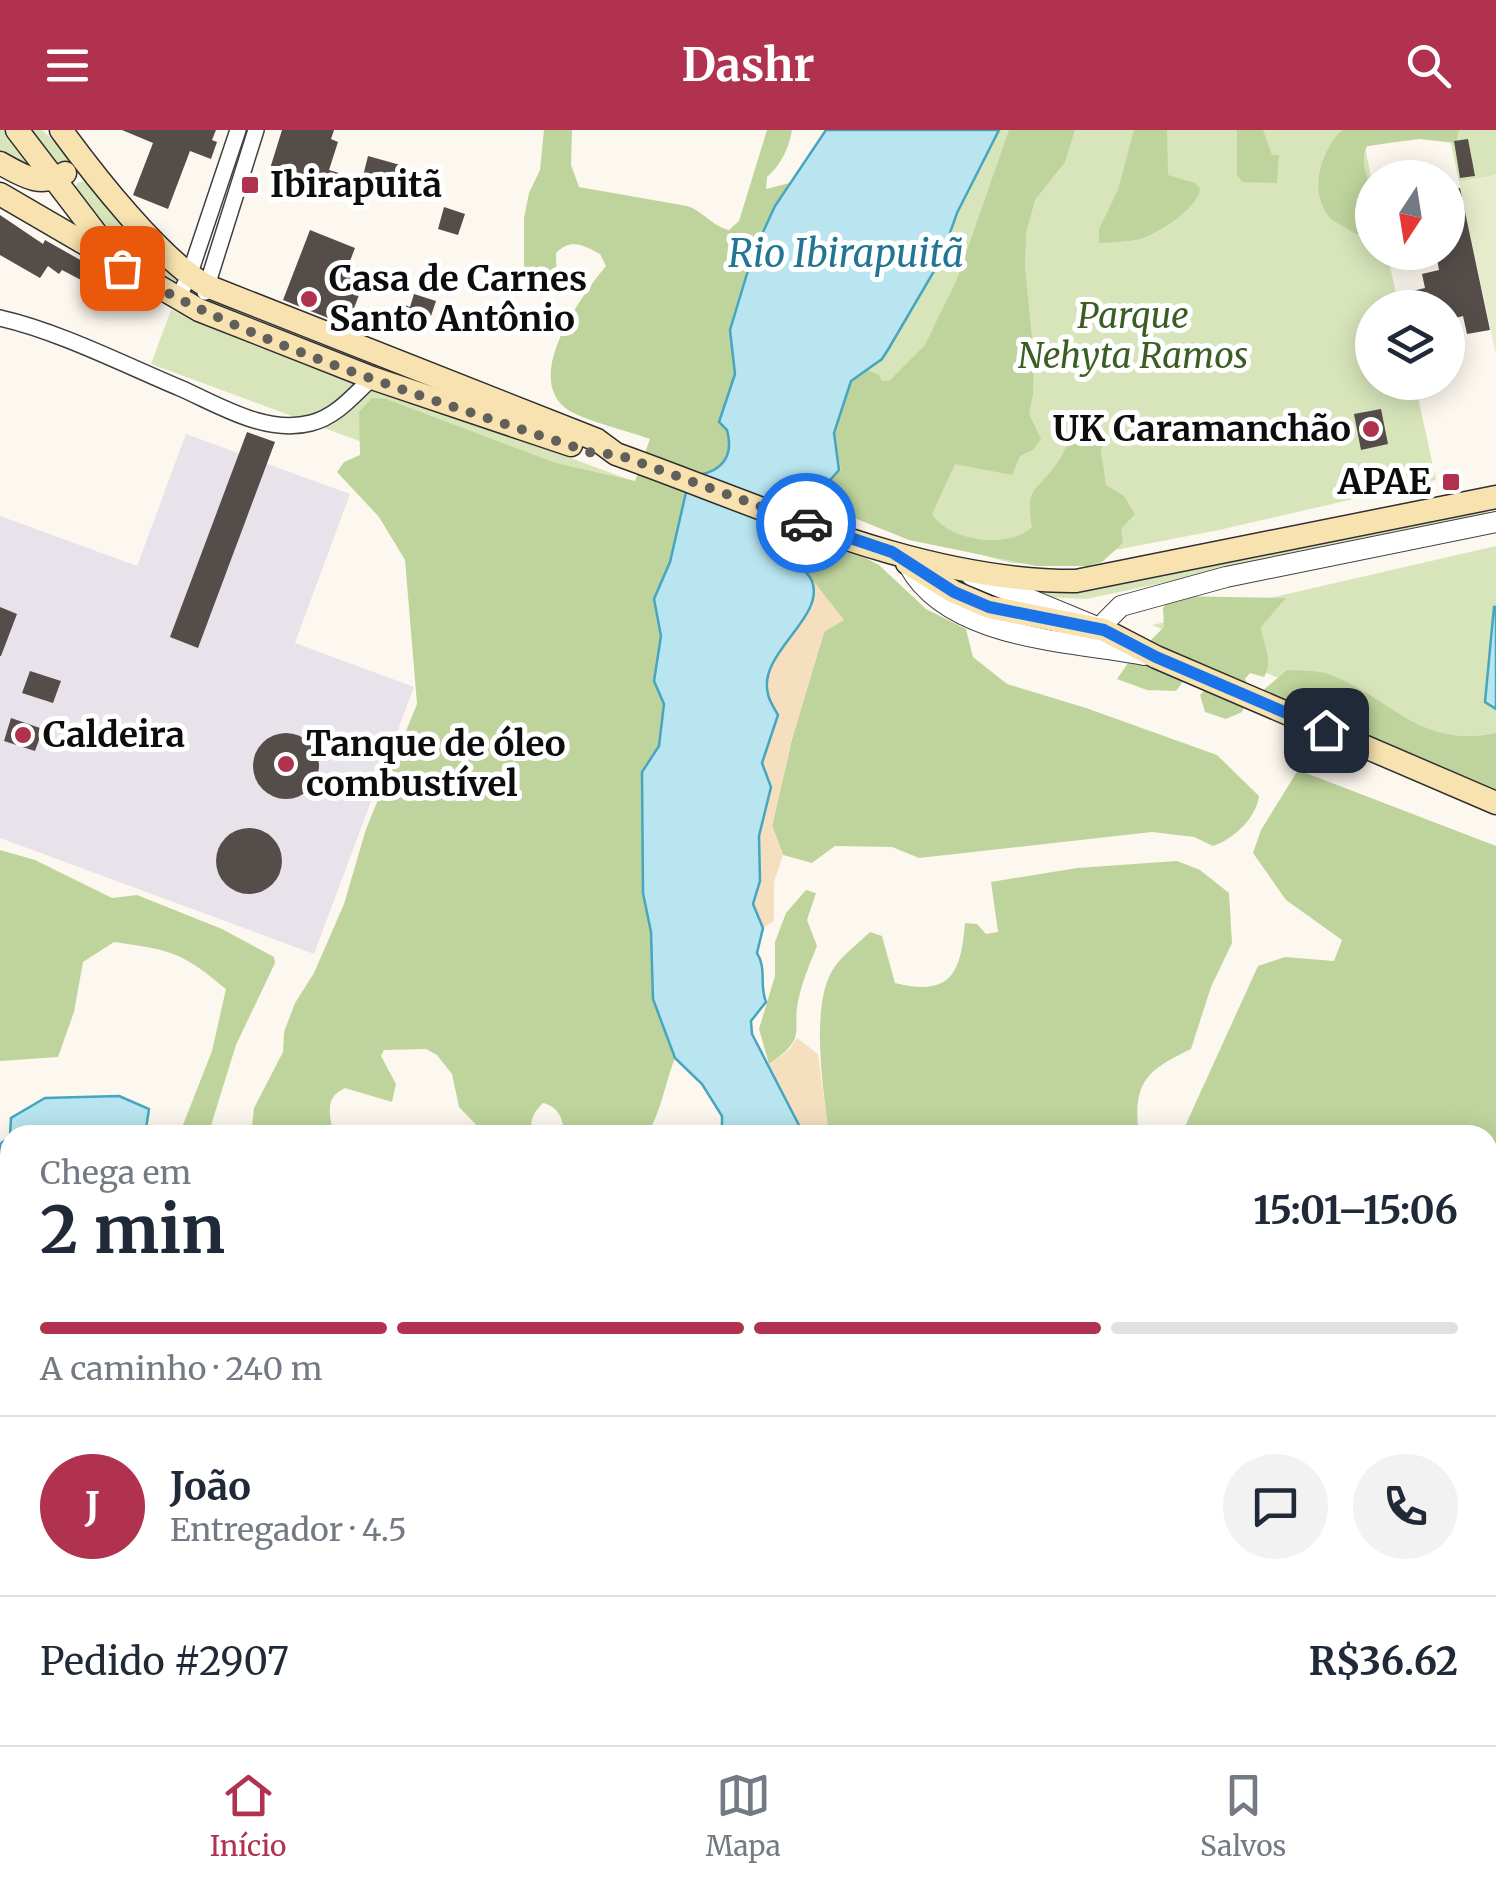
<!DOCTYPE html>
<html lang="pt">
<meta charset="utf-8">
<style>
:root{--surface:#fff;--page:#f2f2f3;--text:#1f2937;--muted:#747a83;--line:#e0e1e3;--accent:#b0324f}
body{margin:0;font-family:Merriweather,serif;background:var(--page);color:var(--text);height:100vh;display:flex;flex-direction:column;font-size:38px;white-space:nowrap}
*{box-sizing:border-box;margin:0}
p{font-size:32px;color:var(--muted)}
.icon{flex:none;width:55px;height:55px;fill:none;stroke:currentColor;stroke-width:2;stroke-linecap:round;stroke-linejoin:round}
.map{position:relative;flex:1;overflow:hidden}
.sheet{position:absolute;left:0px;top:995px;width:1498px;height:620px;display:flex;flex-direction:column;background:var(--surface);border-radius:30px 30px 0 0;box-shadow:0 5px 25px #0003}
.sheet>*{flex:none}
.needle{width:65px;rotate:192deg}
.buttons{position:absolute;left:1355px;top:30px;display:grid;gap:20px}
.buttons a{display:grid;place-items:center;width:110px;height:110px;border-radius:50%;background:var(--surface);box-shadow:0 5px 25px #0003;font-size:50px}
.pin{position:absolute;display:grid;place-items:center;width:85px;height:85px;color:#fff;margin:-42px;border-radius:20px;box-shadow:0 5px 15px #0006}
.courier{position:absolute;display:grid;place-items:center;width:100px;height:100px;margin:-50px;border:8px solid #1a73e8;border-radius:50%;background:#fff;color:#222;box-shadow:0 2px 12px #0007}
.headline em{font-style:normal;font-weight:700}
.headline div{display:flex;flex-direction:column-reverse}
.headline{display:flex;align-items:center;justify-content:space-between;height:170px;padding:0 40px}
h1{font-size:65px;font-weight:700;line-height:75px}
.bar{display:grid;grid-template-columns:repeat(4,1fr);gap:15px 10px;align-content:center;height:120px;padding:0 40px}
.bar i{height:12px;border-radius:8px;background:var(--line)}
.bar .on{background:var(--accent)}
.bar p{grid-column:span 4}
.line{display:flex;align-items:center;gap:25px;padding:0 40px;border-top:2px solid var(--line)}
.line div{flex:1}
.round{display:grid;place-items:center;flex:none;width:105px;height:105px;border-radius:52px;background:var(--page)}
header{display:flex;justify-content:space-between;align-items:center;height:130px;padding:0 40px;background:var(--accent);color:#fff;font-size:45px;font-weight:700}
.dock{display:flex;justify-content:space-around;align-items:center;height:140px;border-top:2px solid var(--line);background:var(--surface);font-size:28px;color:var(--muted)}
.dock a{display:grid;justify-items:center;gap:5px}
.dock .on{color:var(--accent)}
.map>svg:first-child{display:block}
</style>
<header><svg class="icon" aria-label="menu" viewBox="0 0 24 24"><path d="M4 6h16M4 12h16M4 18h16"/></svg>Dashr<svg class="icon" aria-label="search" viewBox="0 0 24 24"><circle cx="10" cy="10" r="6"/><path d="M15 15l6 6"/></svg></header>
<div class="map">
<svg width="1496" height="1615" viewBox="0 0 1496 1615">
<rect width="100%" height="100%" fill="#fdf8ef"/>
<!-- industrial -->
<path fill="#e8e2eb" d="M186 304 350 364 295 513 414 557 314 824 0 708V386L137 436Z"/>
<!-- farmland -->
<path fill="#f1e8d1" d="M0 1251 10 1255V1605H451L465 1615H0Z"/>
<!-- green -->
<g fill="#d8e5bb">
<path d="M0 0H4L30 36 25 37 0 22Z"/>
<path d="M26 0H42L72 29 58 38Z"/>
<path d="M999 0H1444L1365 17 1372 52V122L1387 123 1399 177 1372 178V252L1415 253 1436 350 1219 400 1043 434 1012 433 900 404 839 340 834 303 851 251 882 229 940 131 957 83Z"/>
<path d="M1448 0H1496V45L1459 52Z"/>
<path d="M85 51 94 56 179 151 178 155 124 127 74 60 77 53Z"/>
<path d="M171 180 657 360 643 416 151 234Z"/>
<path d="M1485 376 1487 385 1086 469 1045 467 1028 457Z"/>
<path d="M1496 416V639L1152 495Z"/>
<path d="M975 1605H1197L1212 1615H982Z"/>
</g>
<!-- forest -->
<g fill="#bfd49c">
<path d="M544 0H572L571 35 579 57 687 76C703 81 712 96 729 100L739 91 767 0H792C789 18 781 35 767 47L766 59 793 52 775 76 753 124 730 200 735 244 719 292 727 300C736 333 712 343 687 358L670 432 654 469 661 506 654 551 664 574 659 616 642 642 643 763 651 802 653 869 675 928C665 953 661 984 646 1005H565C563 991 560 977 543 973 533 983 530 990 531 1005L485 1004 459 977 452 944 437 925 426 919 384 920 381 926 396 954 392 972 345 958C326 967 329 980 332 999L342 1005H251L254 978 283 922 284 902 295 873 314 843 344 774 366 699 417 574 405 430 379 387 337 342 344 332 360 325 359 282 372 268 386 269 556 333 635 351 650 309C629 301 585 291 568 280 521 248 582 165 606 136L600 124C583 115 571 108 556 123L557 159 546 166 533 164 524 140V88L529 63 540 40Z"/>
<path d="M1009 0H1075L1065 32 1035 70 1026 103 1025 137 1034 228 1033 264 1029 284 1041 309 1033 320 1020 326 1012 345 955 334 932 384C948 411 1009 420 1032 397 1025 355 1036 363 1056 335 1064 324 1069 310 1075 298L1095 290 1104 300 1101 321 1106 355 1124 366 1135 384 1121 399 1123 413 1102 432 1088 436H1036L909 410 837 381 828 392 847 418 879 435 926 479 966 499 973 527 1007 554 1086 578 1217 625 1259 666C1256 688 1234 709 1213 716L1194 707 1152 702 919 728 892 717 835 716 812 733 783 725 772 696 792 609 824 502 811 448 791 427C799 394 813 360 841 340L834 303 851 251 867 240 879 245 882 251H889L925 215 957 149Z"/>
<path d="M1134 0H1167L1168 45 1195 53 1200 59C1199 77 1158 104 1140 109 1128 112 1112 112 1099 113V99L1118 60Z"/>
<path d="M1237 0H1263L1272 25H1279L1277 53 1242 52 1237 45Z"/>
<path d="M1342 0H1459L1456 13 1419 9 1367 16C1359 33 1368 47 1372 63 1376 78 1372 97 1372 113L1332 90C1307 64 1320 22 1342 0Z"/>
<path d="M1171 466 1286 468 1261 497C1263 514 1274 532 1264 547L1250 543 1245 549 1250 561 1242 582 1226 589 1205 582 1200 565 1212 553 1187 546 1176 561 1147 560 1117 549 1128 533 1164 497 1163 478Z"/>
<path d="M1287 540C1299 541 1314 540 1325 543 1390 565 1418 620 1496 603V663L1490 657 1463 658 1254 568Z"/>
<path d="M1298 640 1496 716V1270L1488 1256V1005H1181L1258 836 1285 827 1334 831 1342 810 1286 770 1253 723 1261 700Z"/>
<path d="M0 720 35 730 112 768 137 765 222 799 274 827 275 833 236 915 208 1005H179L212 921 226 859C182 822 171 820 114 812L83 832 74 882 58 927 0 931Z"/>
<path d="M1177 731 1200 740 1229 763 1232 813 1211 857 1191 919C1147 940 1132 952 1139 1005H834L828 997C823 956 809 869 836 835 845 823 859 813 870 802L882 806 895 853C951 867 961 843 965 793L977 794 986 804 998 802 991 752 1077 738Z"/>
<path d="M806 760 816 763 807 790 817 816C811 831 804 847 800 863 789 903 811 905 769 934L759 899 775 846V812L786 783Z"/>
<path d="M1488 1330 1496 1334V1615H1423L1415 1605H1488Z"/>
</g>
<!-- sand -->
<g fill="#f5dfbf">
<path d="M811 448 844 490 824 502 792 609 772 696 783 725 774 752V791L763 798 753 774 760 751 759 706 771 657 762 633 778 586C774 579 769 571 767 564 758 523 818 496 811 448Z"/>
<path d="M797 908 818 924 828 997 834 1005H804L769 934 789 920Z"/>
</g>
<!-- pitch -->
<path fill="#e7edcc" d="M1496 45V225L1459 52Z"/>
<!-- water -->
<g fill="#b8e5f0" stroke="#46a6c0" stroke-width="2.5">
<path d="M826 0H999L957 83 940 131 889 218 882 229 851 251 834 303 839 340C814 367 800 391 791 427 797 434 808 442 812 451 826 488 757 523 768 564 769 571 775 579 778 585L762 633 771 657 759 706 760 751 753 774 763 798 757 823C767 839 759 855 766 872L751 891 752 904 804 1005H728L722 998V986L702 954 675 928 653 869 651 802 643 763 642 642 659 616 664 574 654 551 661 506 654 469 670 432 687 358 698 345C723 341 734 325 727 300L719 292 735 244 730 200 753 124 775 76Z"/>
<path d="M1494 477H1496V579L1485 572Z"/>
<path d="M119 966 149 979 145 1005H10L11 988 45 968Z"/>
<path d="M10 1007V1168L0 1169V1014Z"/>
<path d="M1225 1605H1406L1417 1615H1232Z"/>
</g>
<!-- building -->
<g fill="#554d4a">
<path d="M122 0H216L212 10 217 12 211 29 190 21 168 79 133 65 153 13Z"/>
<path d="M282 0H334L331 9 338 12 329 40 362 50 368 26 411 38 404 63 363 52 356 73 268 45Z"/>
<path d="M1468 9 1475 46 1460 48 1454 11Z"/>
<path d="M1460 58 1490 200 1467 204 1463 186 1448 190V178H1402L1399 164 1425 158 1422 144 1439 140 1436 122H1448V61Z"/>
<path d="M444 77 465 84 458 105 438 99Z"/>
<path d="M0 85 43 114 45 110 128 157 121 171 62 140 59 144 48 136 40 148 0 125Z"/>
<path d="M310 100 355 118 347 139 366 147 351 186 332 178 328 188 283 170Z"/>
<path d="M414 164 436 171 431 186 426 185 422 199 394 190 400 173 410 177Z"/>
<path d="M1381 279 1388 314 1361 320 1354 284Z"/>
<path d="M247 302 275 312 198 518 170 507Z"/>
<path d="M0 477 17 484 1 526H0Z"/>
<path d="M30 541 61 551 53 573 22 563Z"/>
<path d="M11 588 43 599 35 621 4 611Z"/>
<circle cx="286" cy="636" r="33"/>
<circle cx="249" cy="731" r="33"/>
</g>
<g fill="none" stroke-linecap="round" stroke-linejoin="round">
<!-- minor casing -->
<g stroke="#404040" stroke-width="18">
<g id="minor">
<path d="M205 162 256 0"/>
<path d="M177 170 189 146 238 0"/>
<path d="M0 188C58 201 125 235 180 258 219 275 266 305 311 293 336 287 354 265 372 248"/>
<path d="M0 1223 10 1227"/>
<path d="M619 1605 629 1615"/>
</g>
</g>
<!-- tertiary casing -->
<g stroke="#404040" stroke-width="22">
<g id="tertiary">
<path d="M909 436C949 509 1070 511 1144 525"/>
<path d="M971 445 1104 500 1106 491 1121 476 1226 447 1496 392"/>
</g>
</g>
<!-- secondary casing -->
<g stroke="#2f2f2f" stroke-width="25">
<g id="secondary">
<path d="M17 0 114 127"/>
<path d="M61 0C94 45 160 130 207 156L597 310 616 324C762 376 920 452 1076 451L1496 367"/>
<path d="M0 33C23 46 41 58 65 43"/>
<path d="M0 64 199 180 372 248 571 315"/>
<path d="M907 433 954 462 989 477 1104 500 1156 527 1496 673"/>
</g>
</g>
<!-- minor -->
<use href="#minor" stroke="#fff" stroke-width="15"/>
<!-- tertiary -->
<use href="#tertiary" stroke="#fff" stroke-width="20"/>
<!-- secondary -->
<use href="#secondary" stroke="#f7e2b0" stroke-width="22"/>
</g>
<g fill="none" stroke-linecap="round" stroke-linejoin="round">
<!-- done -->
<path stroke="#615f5c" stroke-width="10" stroke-dasharray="0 18" d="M122 138C267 222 437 270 595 324H616L806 393"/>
<!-- route -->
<path stroke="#1a73e8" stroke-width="12" d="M806 393 892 422 954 462 989 477 1104 500 1156 527 1326 600"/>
</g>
<!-- markers -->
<g fill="#b0324f" stroke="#fff" stroke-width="4">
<rect x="240" y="45" width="20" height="20" rx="5"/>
<circle cx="309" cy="169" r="10"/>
<circle cx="1371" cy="299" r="10"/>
<rect x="1441" y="342" width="20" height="20" rx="5"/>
<circle cx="23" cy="605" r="10"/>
<circle cx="286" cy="634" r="10"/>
</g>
<g text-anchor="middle" stroke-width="10" stroke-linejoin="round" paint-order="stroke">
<!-- poi labels -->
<g font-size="35" font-weight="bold" fill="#0d0d0d" stroke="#fff" text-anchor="start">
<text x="270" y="67">Ibirapuitã</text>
<text x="329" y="161">Casa de Carnes<tspan x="329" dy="40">Santo Antônio</tspan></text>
<text x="1351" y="311" text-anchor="end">UK Caramanchão</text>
<text x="1431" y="364" text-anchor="end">APAE</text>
<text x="43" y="617">Caldeira</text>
<text x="306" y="626">Tanque de óleo<tspan x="306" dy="40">combustível</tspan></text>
</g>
<!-- park labels -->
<g font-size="35" font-style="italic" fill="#3b5e24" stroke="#fff">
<text x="1133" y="198">Parque<tspan x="1133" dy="40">Nehyta Ramos</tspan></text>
</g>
<!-- water labels -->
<g font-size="38" font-style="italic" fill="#227693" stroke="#fff">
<text x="846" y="137">Rio Ibirapuitã</text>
</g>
</g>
</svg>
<div class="buttons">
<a><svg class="needle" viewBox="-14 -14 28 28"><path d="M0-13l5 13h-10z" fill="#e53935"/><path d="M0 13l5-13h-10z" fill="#747a83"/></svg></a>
<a><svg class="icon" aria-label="layers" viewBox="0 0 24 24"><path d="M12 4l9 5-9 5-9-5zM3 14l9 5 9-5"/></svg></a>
</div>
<div class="pin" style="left:122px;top:138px;background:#ea580c"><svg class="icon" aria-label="bag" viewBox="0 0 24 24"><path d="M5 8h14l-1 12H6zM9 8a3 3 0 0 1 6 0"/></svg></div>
<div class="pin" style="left:1326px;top:600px;background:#1f2937"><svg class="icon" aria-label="home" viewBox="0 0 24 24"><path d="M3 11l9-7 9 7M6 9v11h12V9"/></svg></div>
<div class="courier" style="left:806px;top:393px"><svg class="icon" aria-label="car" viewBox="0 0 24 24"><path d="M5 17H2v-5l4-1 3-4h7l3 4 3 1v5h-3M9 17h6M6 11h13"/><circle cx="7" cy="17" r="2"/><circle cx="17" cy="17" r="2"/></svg></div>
<section class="sheet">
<div class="headline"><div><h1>2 min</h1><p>Chega em</p></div><em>15:01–15:06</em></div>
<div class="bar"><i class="on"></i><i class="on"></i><i class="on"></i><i></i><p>A caminho · 240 m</p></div>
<div class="line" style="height:180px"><b class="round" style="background:var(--accent);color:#fff">J</b><div><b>João</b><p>Entregador · 4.5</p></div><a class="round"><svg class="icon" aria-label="chat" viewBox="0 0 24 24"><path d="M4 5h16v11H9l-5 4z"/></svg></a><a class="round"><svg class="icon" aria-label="phone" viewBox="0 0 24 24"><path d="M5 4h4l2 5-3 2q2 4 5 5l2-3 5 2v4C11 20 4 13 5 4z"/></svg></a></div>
<div class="line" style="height:130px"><div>Pedido #2907</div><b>R$36.62</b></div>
</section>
</div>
<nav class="dock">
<a class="on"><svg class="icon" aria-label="home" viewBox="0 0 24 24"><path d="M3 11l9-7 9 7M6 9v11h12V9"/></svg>Início</a>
<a><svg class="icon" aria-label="map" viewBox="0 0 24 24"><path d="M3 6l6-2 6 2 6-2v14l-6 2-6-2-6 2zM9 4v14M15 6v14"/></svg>Mapa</a>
<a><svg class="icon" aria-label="saved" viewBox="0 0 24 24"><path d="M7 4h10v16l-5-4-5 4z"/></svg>Salvos</a>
</nav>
